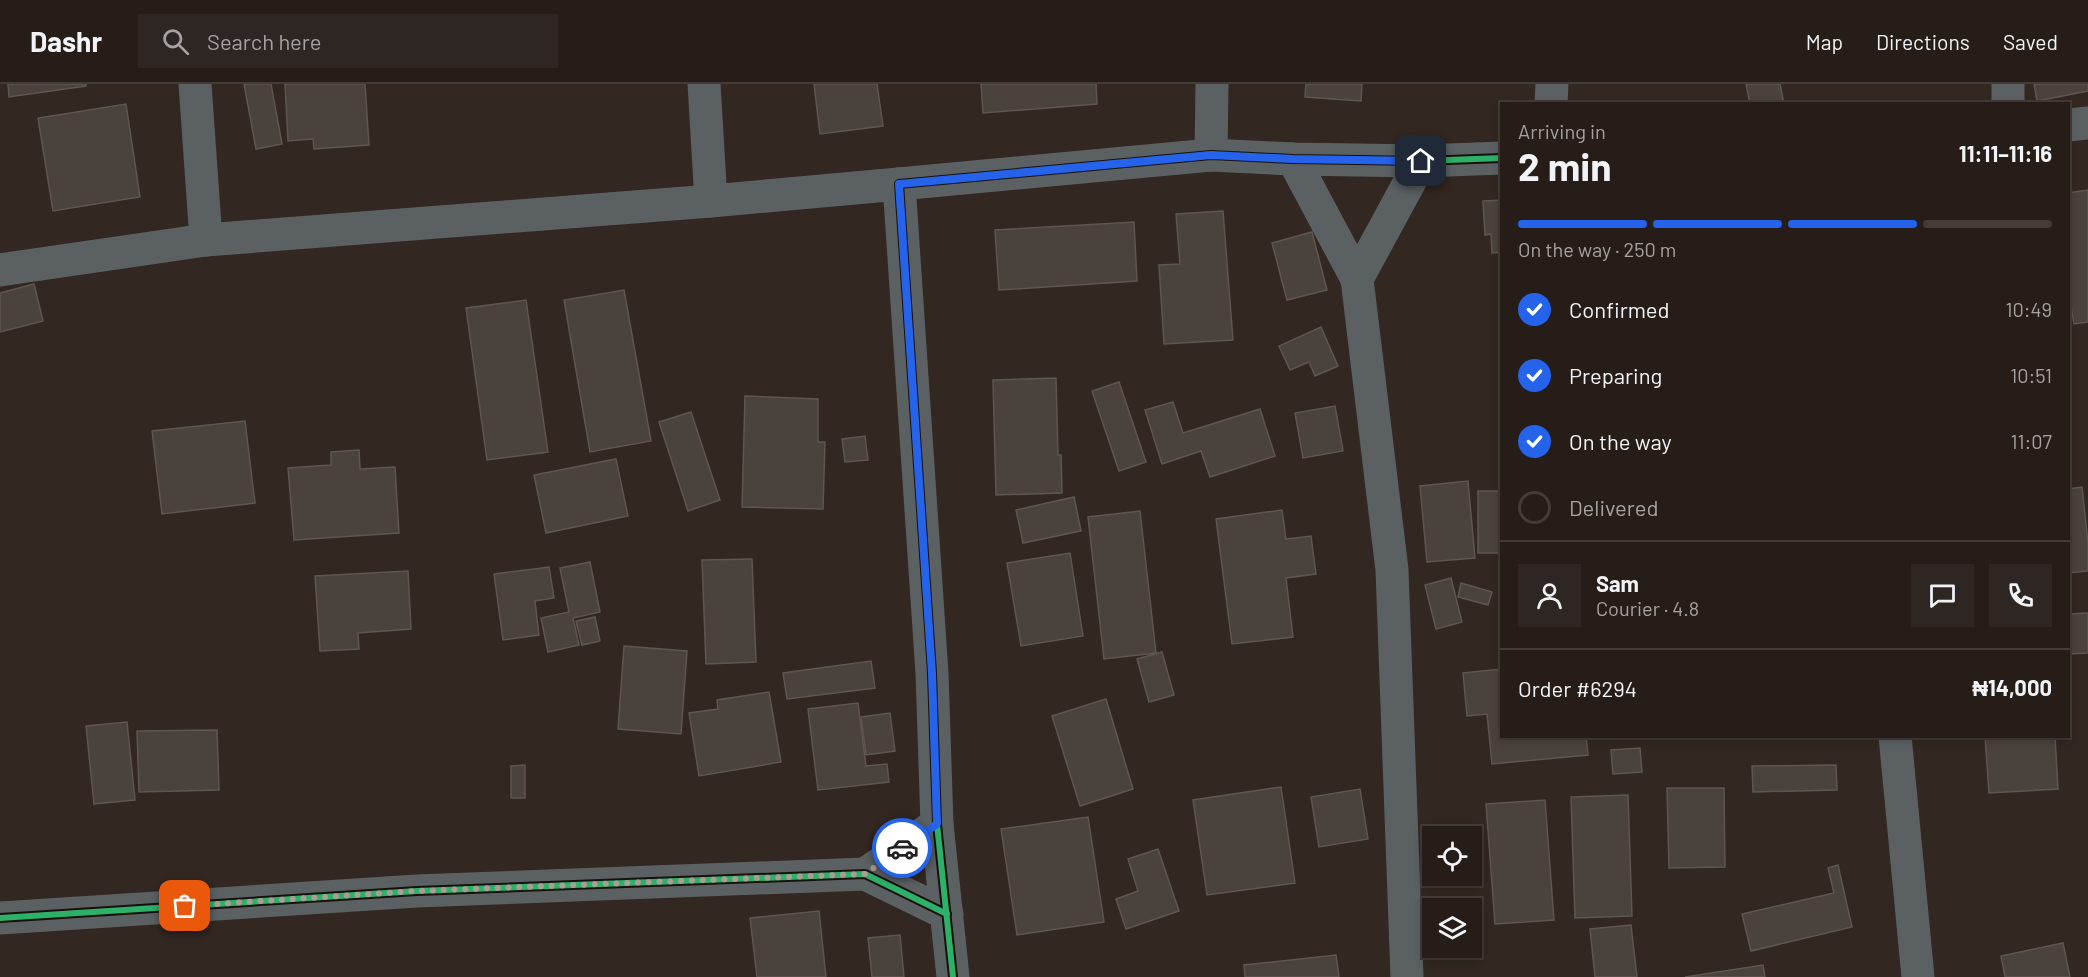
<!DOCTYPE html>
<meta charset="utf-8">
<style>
:root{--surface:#261d19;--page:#2e2622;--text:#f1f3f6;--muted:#a4a2a2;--line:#423b38;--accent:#2563eb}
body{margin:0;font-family:Barlow,sans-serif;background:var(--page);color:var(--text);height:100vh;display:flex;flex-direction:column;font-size:22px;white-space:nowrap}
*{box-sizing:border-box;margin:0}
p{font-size:20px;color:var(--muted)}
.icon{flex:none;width:33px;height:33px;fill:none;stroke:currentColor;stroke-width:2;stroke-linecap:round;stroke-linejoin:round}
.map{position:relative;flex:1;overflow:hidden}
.sheet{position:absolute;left:1500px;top:18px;width:570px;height:636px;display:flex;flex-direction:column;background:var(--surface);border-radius:0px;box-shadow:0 3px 9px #0003,0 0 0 2px var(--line)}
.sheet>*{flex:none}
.fabs{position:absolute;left:1422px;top:742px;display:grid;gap:12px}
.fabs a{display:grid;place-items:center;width:60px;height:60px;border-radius:0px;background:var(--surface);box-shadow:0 3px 9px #0003,0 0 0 2px var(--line);font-size:30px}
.pin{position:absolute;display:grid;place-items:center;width:51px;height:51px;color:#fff;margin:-26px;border-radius:12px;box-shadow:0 3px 9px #0006}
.courier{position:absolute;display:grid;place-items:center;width:60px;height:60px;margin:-30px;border:4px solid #2563eb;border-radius:50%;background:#fff;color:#222;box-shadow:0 2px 8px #0007}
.headline em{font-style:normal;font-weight:700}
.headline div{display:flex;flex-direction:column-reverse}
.headline{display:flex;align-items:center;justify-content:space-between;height:102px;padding:0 18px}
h1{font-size:39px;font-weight:700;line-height:45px}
.bar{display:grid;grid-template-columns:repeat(4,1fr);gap:9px 6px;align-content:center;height:72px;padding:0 18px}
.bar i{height:8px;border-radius:4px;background:var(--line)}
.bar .on{background:var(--accent)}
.bar p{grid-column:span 4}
.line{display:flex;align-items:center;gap:15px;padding:0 18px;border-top:2px solid var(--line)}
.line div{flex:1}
.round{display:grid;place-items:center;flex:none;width:63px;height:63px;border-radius:0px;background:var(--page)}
ol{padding:0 18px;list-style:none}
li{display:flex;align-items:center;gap:18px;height:66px}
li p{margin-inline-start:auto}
li .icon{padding:6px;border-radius:50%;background:var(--accent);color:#fff;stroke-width:4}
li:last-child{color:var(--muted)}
li i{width:33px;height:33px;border:3px solid var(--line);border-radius:50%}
header{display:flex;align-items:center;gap:36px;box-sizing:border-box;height:84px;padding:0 30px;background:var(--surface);border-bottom:2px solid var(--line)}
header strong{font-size:28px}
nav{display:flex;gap:33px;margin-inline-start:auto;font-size:21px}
.search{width:420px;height:54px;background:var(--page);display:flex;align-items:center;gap:15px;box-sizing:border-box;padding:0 21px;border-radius:0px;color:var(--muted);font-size:22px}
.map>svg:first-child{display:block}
</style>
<header>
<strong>Dashr</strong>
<div class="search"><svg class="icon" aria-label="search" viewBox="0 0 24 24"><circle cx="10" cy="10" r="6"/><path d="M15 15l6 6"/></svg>Search here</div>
<nav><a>Map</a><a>Directions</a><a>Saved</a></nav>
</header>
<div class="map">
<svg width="2088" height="893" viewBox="0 0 2088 893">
<rect width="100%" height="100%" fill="#322721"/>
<!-- building -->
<g fill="#4a423c" stroke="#5f5650" stroke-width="1.5">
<path d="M8 0H86V2L9 13Z"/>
<path d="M244 0H271L282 60 256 65Z"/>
<path d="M285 0H365L369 61 314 65 313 55 288 57Z"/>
<path d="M814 0H877L883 42 820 50Z"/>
<path d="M981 0H1096L1097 20 983 29Z"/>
<path d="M1306 0H1362L1361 17 1305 13Z"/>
<path d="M1746 0H1780L1784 20H1750Z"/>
<path d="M2034 0H2088V7L2037 17Z"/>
<path d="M126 20 140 113 53 127 38 34Z"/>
<path d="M2088 106V238L2074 240 2068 205V109Z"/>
<path d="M1502 116V168L1492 169 1491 150 1485 151 1483 117Z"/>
<path d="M1223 127 1233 256 1164 260 1159 181 1180 180 1176 130Z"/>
<path d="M1134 138 1137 197 999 206 995 146Z"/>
<path d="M1312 148 1327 206 1287 216 1272 159Z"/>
<path d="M34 200 43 237 0 248V209Z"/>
<path d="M624 206 651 357 590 368 564 216Z"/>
<path d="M526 216 548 368 487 376 466 224Z"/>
<path d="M1321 243 1338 282 1315 292 1309 278 1290 286 1279 262Z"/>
<path d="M1056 294 1058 371H1061L1062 409 996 411 993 296Z"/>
<path d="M1119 298 1146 378 1119 387 1092 307Z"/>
<path d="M745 312 818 315V358H825L823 425 742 423Z"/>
<path d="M1173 318 1183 349 1260 325 1275 372 1210 393 1201 367 1162 380 1145 326Z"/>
<path d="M1335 322 1343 367 1303 374 1295 329Z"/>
<path d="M691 328 720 416 688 427 659 338Z"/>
<path d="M245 337 255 419 162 430 152 347Z"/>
<path d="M865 352 868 376 845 378 842 355Z"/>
<path d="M359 366 360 385 395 383 399 449 294 456 288 384 331 381V368Z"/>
<path d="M616 375 628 432 546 449 534 391Z"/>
<path d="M1468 397 1475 474 1427 478 1420 402Z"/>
<path d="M2082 403 2088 459V487L2068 489V405Z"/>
<rect x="1478" y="407" width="24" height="62"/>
<path d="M1074 413 1081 447 1023 459 1016 426Z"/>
<path d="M1282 426 1286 455 1311 452 1316 490 1286 494 1293 553 1232 560 1216 435Z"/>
<path d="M1140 427 1156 569 1104 575 1088 433Z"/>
<path d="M1070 469 1083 552 1021 562 1007 479Z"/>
<path d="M752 475 756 578 706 580 702 476Z"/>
<path d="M590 478 600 528 573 534 579 561 548 568 541 534 569 528 560 484Z"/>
<path d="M549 483 554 514 535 517 539 551 503 556 494 490Z"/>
<path d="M408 487 411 545 358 549 359 565 320 567 315 492Z"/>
<path d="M1451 494 1462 538 1436 545 1425 501Z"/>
<path d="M1461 499 1492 508 1488 521 1458 513Z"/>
<path d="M2088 529V569L2068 570V530Z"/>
<path d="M595 533 600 557 582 561 576 537Z"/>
<path d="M624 562 687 567 681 650 618 645Z"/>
<path d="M1162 568 1174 611 1149 618 1137 575Z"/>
<path d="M871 577 875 604 787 615 783 589Z"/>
<path d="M1502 585V652H1586L1588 671 1492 680 1487 630 1467 632 1463 589Z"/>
<path d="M769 608 781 678 699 692 689 629 718 625 717 616Z"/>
<path d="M1106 615 1133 705 1080 722 1052 632Z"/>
<path d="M858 619 866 682 887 680 889 698 818 706 808 625Z"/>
<path d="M890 629 895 667 866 671 861 633Z"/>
<path d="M127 638 135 716 94 720 86 642Z"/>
<path d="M217 646 219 706 139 708 137 647Z"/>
<path d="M1985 652H2055L2058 705 1989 709Z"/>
<path d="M1640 664 1642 688 1613 690 1611 666Z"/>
<path d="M525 681V714H511V682Z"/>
<path d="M1836 681 1837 706 1753 708 1752 682Z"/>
<path d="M1281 703 1295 799 1207 811 1193 716Z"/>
<path d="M1667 704H1724L1725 783 1669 784Z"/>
<path d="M1360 705 1368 755 1319 763 1311 713Z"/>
<path d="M1628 711 1632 832 1575 834 1571 713Z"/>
<path d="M1545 716 1554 836 1495 840 1486 720Z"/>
<path d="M1088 733 1104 838 1017 851 1001 745Z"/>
<path d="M1158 765 1179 827 1126 845 1116 815 1138 807 1128 775Z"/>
<path d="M1838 781 1852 843 1751 867 1742 830 1834 809 1828 784Z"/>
<path d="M819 827 826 893H757L750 834Z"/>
<path d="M1631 841 1637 893H1595L1590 845Z"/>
<path d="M900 851 904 893H872L868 854Z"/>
<path d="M2063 859 2070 893H2005L2001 872Z"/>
<path d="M1336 871 1339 893H1245L1244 881Z"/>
<path d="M1763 881 1765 893H1685Z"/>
</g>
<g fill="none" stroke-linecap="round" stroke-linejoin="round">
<!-- minor -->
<g stroke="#5b6163" stroke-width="33">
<path d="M195 0 206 156"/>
<path d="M704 0 711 117"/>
<path d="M1551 20 1552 0"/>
<path d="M2008 20V0"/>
<path d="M2068 41 2088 39"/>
<path d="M1211 71 1212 0"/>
<path d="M1293 75 1357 195 1392 486 1407 893"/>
<path d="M0 186 206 156 711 117 899 100"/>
<path d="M1357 195 1421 77"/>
<path d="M1895 652 1918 893"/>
<path d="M865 790 937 740"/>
<path d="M0 834 417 807 865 790 947 830"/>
<path d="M953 893 937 740 932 589 899 100 1211 71 1293 75 1421 77 1502 74"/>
</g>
<!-- cycleway casing -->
<g stroke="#18100c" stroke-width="10">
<g id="cycleway">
<path d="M0 834 417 807 865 790 947 830"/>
<path d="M953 893 937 740 932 589 899 100 1211 71 1293 75 1421 77 1502 74"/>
</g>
</g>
<!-- cycleway -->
<use href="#cycleway" stroke="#2db169" stroke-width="6"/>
</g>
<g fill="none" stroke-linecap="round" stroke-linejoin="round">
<!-- done -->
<path stroke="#aa9d97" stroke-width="6" stroke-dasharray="0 10.8" d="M185 822 417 807 865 790 902 764"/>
<!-- route -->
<path stroke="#2563eb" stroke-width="8" d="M902 764 937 740 932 589 899 100 1211 71 1293 75 1421 77"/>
</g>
</svg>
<div class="fabs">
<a><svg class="icon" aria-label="locate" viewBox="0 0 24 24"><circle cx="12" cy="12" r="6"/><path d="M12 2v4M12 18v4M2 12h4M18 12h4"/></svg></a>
<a><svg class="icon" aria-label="layers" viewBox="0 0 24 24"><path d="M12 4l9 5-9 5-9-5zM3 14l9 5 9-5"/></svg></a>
</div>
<div class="pin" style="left:185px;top:822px;background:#ea580c"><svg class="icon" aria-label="bag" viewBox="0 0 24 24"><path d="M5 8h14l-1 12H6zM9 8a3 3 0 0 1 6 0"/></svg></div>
<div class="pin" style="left:1421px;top:77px;background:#1f2937"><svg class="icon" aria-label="home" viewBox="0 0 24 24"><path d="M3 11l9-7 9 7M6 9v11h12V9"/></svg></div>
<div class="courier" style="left:902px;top:764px"><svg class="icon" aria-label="car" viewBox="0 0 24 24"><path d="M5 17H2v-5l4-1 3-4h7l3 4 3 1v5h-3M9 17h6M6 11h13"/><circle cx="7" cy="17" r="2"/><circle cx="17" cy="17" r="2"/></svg></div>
<section class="sheet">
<div class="headline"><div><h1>2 min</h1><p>Arriving in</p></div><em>11:11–11:16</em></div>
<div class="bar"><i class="on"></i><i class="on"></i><i class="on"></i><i></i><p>On the way · 250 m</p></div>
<ol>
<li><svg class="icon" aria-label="check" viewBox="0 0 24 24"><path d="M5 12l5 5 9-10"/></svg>Confirmed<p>10:49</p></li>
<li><svg class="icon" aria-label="check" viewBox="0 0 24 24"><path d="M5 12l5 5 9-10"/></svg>Preparing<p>10:51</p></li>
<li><svg class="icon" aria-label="check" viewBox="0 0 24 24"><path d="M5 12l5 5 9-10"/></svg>On the way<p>11:07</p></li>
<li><i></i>Delivered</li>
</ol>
<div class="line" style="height:108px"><a class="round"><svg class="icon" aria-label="person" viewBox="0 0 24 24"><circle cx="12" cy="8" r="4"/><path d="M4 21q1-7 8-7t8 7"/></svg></a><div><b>Sam</b><p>Courier · 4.8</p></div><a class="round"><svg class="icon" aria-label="chat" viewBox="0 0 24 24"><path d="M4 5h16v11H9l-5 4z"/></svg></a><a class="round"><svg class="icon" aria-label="phone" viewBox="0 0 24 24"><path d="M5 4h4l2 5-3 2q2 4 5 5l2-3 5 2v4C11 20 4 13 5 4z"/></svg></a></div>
<div class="line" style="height:78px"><div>Order #6294</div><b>₦14,000</b></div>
</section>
</div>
